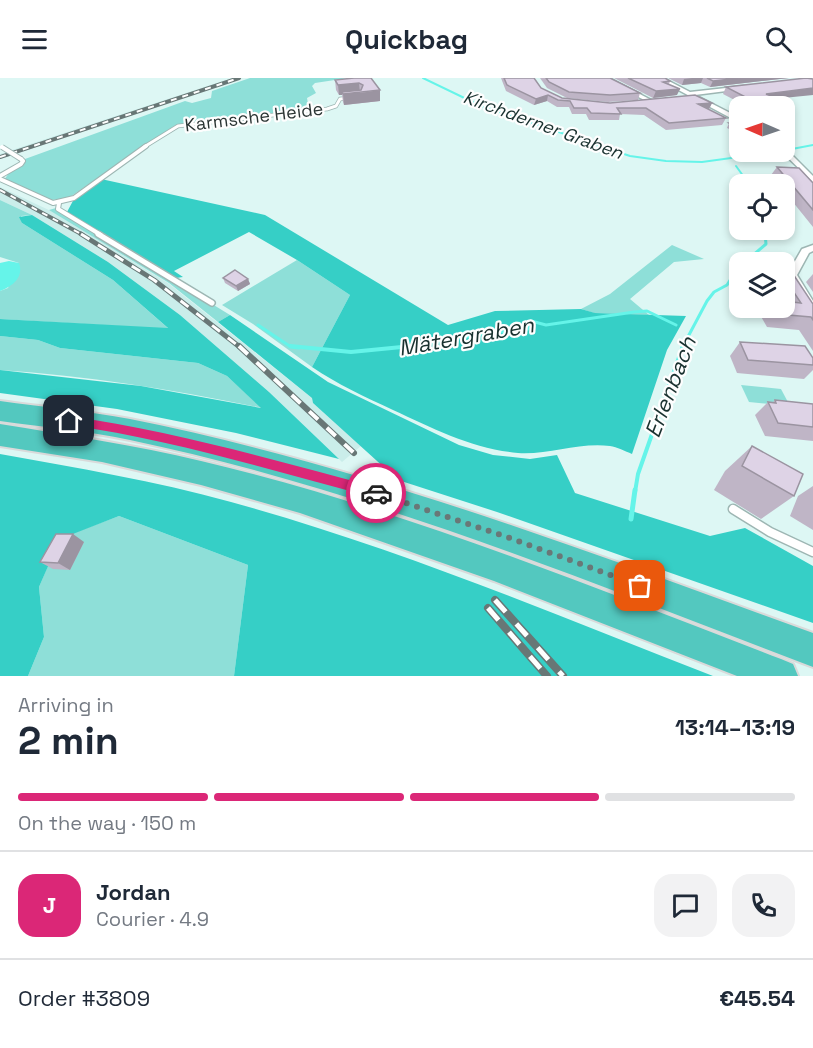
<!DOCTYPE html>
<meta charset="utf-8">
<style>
:root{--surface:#fff;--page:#f2f2f3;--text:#1f2937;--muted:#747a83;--line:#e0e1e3;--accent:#db2777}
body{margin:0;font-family:"Space Grotesk",sans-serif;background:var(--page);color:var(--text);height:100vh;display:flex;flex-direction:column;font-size:22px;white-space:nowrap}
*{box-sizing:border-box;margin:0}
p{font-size:20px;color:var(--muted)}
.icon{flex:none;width:33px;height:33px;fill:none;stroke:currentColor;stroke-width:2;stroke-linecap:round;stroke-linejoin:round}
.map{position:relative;height:598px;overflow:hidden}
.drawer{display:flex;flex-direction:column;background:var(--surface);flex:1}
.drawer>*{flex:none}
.needle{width:39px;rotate:272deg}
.buttons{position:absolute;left:729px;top:18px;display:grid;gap:12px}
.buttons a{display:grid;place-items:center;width:66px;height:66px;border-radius:12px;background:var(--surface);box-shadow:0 3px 9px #0003;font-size:30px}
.pin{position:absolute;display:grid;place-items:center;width:51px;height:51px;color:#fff;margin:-26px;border-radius:12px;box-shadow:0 3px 9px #0006}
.courier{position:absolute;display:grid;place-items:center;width:60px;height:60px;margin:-30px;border:4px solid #db2777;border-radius:50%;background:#fff;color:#222;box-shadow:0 2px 8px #0007}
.overview em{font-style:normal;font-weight:800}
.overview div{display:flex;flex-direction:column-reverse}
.overview{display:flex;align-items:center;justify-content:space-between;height:102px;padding:0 18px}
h1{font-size:39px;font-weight:800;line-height:45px}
.bar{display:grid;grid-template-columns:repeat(4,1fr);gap:9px 6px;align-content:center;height:72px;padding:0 18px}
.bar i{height:8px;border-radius:4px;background:var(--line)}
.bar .on{background:var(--accent)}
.bar p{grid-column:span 4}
.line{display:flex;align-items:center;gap:15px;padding:0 18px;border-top:2px solid var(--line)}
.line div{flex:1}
.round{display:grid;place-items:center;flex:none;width:63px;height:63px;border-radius:18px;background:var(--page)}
header{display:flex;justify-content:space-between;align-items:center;height:78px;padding:0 18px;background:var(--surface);font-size:27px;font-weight:800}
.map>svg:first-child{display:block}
</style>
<header><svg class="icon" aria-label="menu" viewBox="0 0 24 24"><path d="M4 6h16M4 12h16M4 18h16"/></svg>Quickbag<svg class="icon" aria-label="search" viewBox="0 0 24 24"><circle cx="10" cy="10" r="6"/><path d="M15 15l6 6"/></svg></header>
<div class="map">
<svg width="813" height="598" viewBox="0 0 813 598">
<rect width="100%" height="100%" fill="#ddf7f4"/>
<!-- built -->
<g fill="#caedea">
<path d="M232 0H243L0 81V76Z"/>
<path d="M0 109 53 134 168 205 312 320 313 325 361 368 342 384 269 314 180 237 108 184 32 137 0 122Z"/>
</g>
<!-- green -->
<g fill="#8edfd8">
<path d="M250 0H348L315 5 312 8 316 15 307 20 309 32 196 43 174 48 67 121 49 122 4 102 9 95 24 87 25 81 185 23 192 25 211 20 212 13Z"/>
<path d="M0 122 32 137 21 138 22 145 113 202 169 251 0 241V213L8 210 19 185 0 179Z"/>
<path d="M56 130 230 237 218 244 169 205 49 132Z"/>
<path d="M672 167 704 181 674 184 630 221 649 237 594 235 581 231 610 216Z"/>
<path d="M297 182 350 217 312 289 253 246 222 227Z"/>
<path d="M0 258 38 262 60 270 198 285 227 298 262 330C176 312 88 298 0 292Z"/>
<path d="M741 307 781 311 790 328 749 324Z"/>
<path d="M119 438 248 487 234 598H28L44 559 39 509 60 460Z"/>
</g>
<!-- forest -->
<g fill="#36cfc6">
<path d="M101 101 265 137 448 247 495 233 581 231 595 235 686 238 667 272 632 376C625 373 617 369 610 368 579 364 549 377 518 375 473 371 434 351 393 332 365 319 337 306 312 289L350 217 297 182 249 154 174 193 183 199 176 200 67 134 74 121Z"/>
<path d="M32 137 108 184 180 237 269 314 339 381 236 355 117 331 0 315V292L141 308 261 330 227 298 198 285 60 270 38 262 0 258V241L168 250 113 202 22 145 19 139Z"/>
<path d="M230 237 328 304 459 367 493 377 530 381 557 377 575 415 710 458 745 450 813 488V545L497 434 398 402 313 325 312 320 218 244Z"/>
<path d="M0 376C78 390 155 403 231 424 396 469 554 536 713 598H234L248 487 119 438 60 461 39 509 44 559 28 598H0Z"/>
</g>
<!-- water -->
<path fill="#65f4e9" d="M9 183 19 185C24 199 13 208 0 213V185Z"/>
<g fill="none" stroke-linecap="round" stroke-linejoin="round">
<!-- stream-far3 -->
<g stroke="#65f4e9" stroke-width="2">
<path d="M423 0 481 28 630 78 666 83 702 84 774 74"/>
<path d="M792 71 813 67"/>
<path d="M736 88 749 106"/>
<path d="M764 157 767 152"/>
</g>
<!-- stream-far2 -->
<g stroke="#65f4e9" stroke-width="3">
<path d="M745 184 766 166 765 156"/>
<path d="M258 247 291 269 299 270"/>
<path d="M403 270 483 256 499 250 502 254 528 251 531 243 546 247 634 234 647 233 676 247"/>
<path d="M682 270 707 223 714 214 727 207 734 196 740 192"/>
</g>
<!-- stream-far1 -->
<g stroke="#65f4e9" stroke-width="4">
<path d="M290 268 351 274 412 268"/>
<path d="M635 414 638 396 683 268"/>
</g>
<!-- stream -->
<path stroke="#65f4e9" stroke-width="5" d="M631 441 635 412"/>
<!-- lane-far3 casing -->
<g stroke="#9db6b3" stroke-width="4.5">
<path id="lane-far3" d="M144 69 178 48 327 31 336 28 340 21 350 20"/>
</g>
<!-- lane-far2 casing -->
<g stroke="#9db6b3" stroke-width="6">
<g id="lane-far2">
<path d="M0 98 21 86 23 83 21 81"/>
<path d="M0 101 53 125 74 120 146 68"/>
<path d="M59 125 58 131 101 157"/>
</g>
</g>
<!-- lane-far1 casing -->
<g stroke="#9db6b3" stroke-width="8">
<path id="lane-far1" d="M98 156 212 225"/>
</g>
<!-- lane casing -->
<g stroke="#9db6b3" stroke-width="11">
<path id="lane" d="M733 431 770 454 813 474"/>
</g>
<!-- street casing -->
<g stroke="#9db6b3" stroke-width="3">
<g id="street">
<path d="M602 0H609L655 24 650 25Z"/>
<path d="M656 0H663L690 14 744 8 742 11 695 17 740 40V45Z"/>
<path d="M784 69 813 98V104L782 74H784Z"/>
<path d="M813 167V173L809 175 797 197 813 223V235L809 233 787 197 802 171Z"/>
</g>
</g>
<!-- highway casing -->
<g stroke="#d9dada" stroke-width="4">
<g id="highway">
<path d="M0 323C43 329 88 333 130 341 365 388 589 474 813 555V589C589 504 365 411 130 362 87 353 43 349 0 343Z"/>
<path d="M0 346C67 357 135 367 201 383 400 430 590 508 781 581L793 586 798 598H737L494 503 300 435 201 407 102 384 0 368Z"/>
</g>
</g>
<!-- lane-far3 -->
<use href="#lane-far3" stroke="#fff" stroke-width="3"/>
<!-- lane-far2 -->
<use href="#lane-far2" stroke="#fff" stroke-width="4"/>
<!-- lane-far1 -->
<use href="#lane-far1" stroke="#fff" stroke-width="5"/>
<!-- lane -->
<use href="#lane" stroke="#fff" stroke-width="8"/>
<!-- street -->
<use href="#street" fill="#fff" fill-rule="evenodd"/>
<!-- highway -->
<use href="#highway" fill="#53c8bf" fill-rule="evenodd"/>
<!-- rail-far3 casing -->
<g stroke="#687776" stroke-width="4">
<g id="rail-far3">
<path d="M0 79 239 0"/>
<path d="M0 112 83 157"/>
</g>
</g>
<!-- rail-far2 casing -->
<g stroke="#687776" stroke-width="5">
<path id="rail-far2" d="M81 156 154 202 241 270"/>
</g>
<!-- rail-far1 casing -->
<g stroke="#687776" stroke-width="6">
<path id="rail-far1" d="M239 268 354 375"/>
</g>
<!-- rail casing -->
<g stroke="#687776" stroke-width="8">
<g id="rail">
<path d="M495 522 563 598"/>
<path d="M488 530 547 598"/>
</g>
</g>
<!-- rail-far3 -->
<use href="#rail-far3" stroke="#fefefe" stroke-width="2" stroke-dasharray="6" stroke-linecap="butt"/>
<!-- rail-far2 -->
<use href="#rail-far2" stroke="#fefefe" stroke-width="3" stroke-dasharray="10" stroke-linecap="butt"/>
<!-- rail-far1 -->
<use href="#rail-far1" stroke="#fefefe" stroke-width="4" stroke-dasharray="12" stroke-linecap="butt"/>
<!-- rail -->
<use href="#rail" stroke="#fefefe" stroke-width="5" stroke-dasharray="16" stroke-linecap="butt"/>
<!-- lane-bridge casing -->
<g stroke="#9db6b3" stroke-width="6" stroke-linecap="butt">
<path id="lane-bridge" d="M2 69 21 81"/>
</g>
<!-- lane-bridge -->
<use href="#lane-bridge" stroke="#fff" stroke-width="4"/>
</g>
<!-- wall -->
<g fill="#bfb5c6">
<path d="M354 0 380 12V23L344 27 343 24 342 17H339L336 12 335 2Z"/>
<path d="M501 0H534L541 10 562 20 610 25H712L709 31 726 40 722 47 666 52 644 37 620 36 619 42H589L586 36H572L569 29H557L547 23 534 27 506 13Z"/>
<path d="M540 0H610L640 15 638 22 608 24 567 20 547 10Z"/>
<path d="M614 0H665L670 3 669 6 677 17 653 20Z"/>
<path d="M668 0H789L710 9 701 5 682 7Z"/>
<path d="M726 9 773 21 770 26 746 28 723 16Z"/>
<path d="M740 44V56L727 50 729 45Z"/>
<path d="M777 89 813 105V149L784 113V106H779L771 97Z"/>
<path d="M793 196 813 226V273L799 252 767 249 759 235 763 230H784V201Z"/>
<path d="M813 196V214L806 204Z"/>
<path d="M223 200 248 201 250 206 238 213 225 205Z"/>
<path d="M740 264 813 280V292L804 301 737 295 730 278Z"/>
<path d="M775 322 813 326V363L765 358 755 337 768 324H773Z"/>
<path d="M752 368 794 418 761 441 714 412 725 393Z"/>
<path d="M813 408V452L790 438 798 418Z"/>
<path d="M84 464 70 492 53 491 40 484Z"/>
</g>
<!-- shaded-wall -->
<g fill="#9b94a1">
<path d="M692 0H703L701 5 682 7 684 1Z"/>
<path d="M740 0H789L710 9 713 3Z"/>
<path d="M359 5 360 15 380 12V23L344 27 343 16 342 14V17H339L338 7Z"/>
<path d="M813 10V17L773 21 770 26 748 28 751 22 766 16Z"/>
<path d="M680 11 677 17 653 20 656 13Z"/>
<path d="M548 17 547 23 534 27 536 21Z"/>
<path d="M712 25 709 31 698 26Z"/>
<path d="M248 201 250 206 238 213 236 208Z"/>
<path d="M73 456 84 464 70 492 58 485Z"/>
</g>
<!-- building -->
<g fill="#ded3e6" stroke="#9b94a1" stroke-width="1.5">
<path d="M354 0H371L380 12 343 16 342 14 361 12 363 7 359 5 338 7 335 2Z"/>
<path d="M504 0H534L541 10 562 20 610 25 695 17 712 25 698 26 726 40 669 45 646 30H617L621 36 591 35 587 30H574L570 23 558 22 548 17 536 21 507 7Z"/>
<path d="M546 0H610L640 15 610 17 569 14 549 4Z"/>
<path d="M628 0H665L670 3 663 4 680 11 656 13Z"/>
<path d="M707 0H740L713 3Z"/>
<path d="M806 0 813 1V10L766 16 774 19 751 22 726 9Z"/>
<path d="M740 44V51L729 45Z"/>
<path d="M777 89 799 90 813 105V132Z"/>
<path d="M235 192 248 201 236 208 223 200Z"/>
<path d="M793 196 813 226V242L811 239 777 236 774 230H784V223L801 225 785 201Z"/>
<path d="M740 264 805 268 813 280V287L748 282Z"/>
<path d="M775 322 813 326V349L778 345 768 324 776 325Z"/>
<path d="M752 368 803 396 794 418 742 388Z"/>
<path d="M56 456H73L58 485 40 484Z"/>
</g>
<!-- route -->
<path fill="#db2777" d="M69 338C173 353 274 382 376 409L382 415 376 420C274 393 174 362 69 347L64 343Z"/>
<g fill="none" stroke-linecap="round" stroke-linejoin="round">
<!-- done -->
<path stroke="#697877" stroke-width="6" stroke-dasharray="0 10.8" d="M376 415 510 460 640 508"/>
</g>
<g text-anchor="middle" stroke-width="4.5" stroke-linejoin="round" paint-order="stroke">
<!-- far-street labels -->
<g font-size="18" fill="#2a3433" stroke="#fefefe">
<text transform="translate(254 39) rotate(-7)" y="6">Karmsche Heide</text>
</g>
<!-- far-water labels -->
<g font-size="18" font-style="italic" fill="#19312f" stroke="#fefefe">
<text transform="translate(543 47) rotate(20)" y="6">Kirchderner Graben</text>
</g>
<!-- water labels -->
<g font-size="22" font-style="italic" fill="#19312f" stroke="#fefefe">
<text transform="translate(466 258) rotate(-10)" y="8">Mätergraben</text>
<text transform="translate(670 309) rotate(-69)" y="8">Erlenbach</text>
</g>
</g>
</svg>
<div class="buttons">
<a><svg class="needle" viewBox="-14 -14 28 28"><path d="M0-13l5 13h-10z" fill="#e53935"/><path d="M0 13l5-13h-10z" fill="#747a83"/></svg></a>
<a><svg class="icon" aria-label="locate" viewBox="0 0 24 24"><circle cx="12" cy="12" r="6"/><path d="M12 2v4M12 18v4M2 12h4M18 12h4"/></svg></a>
<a><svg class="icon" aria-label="layers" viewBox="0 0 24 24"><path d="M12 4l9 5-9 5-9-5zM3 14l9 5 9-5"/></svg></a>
</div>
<div class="pin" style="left:640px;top:508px;background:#ea580c"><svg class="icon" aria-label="bag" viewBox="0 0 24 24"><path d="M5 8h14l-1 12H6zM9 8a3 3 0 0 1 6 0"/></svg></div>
<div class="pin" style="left:69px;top:343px;background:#1f2937"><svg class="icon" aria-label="home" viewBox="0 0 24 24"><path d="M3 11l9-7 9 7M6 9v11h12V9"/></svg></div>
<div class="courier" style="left:376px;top:415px"><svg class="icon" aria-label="car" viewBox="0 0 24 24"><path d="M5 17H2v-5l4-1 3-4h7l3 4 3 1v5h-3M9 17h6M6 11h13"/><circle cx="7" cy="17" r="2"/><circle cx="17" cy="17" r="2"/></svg></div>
</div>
<section class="drawer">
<div class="overview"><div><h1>2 min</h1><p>Arriving in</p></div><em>13:14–13:19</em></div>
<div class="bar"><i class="on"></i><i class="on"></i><i class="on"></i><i></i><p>On the way · 150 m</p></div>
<div class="line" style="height:108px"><b class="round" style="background:var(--accent);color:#fff">J</b><div><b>Jordan</b><p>Courier · 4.9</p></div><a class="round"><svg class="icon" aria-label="chat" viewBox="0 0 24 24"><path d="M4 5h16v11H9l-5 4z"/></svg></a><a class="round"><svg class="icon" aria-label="phone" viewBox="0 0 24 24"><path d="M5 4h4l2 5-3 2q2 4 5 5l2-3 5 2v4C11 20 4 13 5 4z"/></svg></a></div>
<div class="line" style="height:78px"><div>Order #3809</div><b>€45.54</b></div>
</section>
